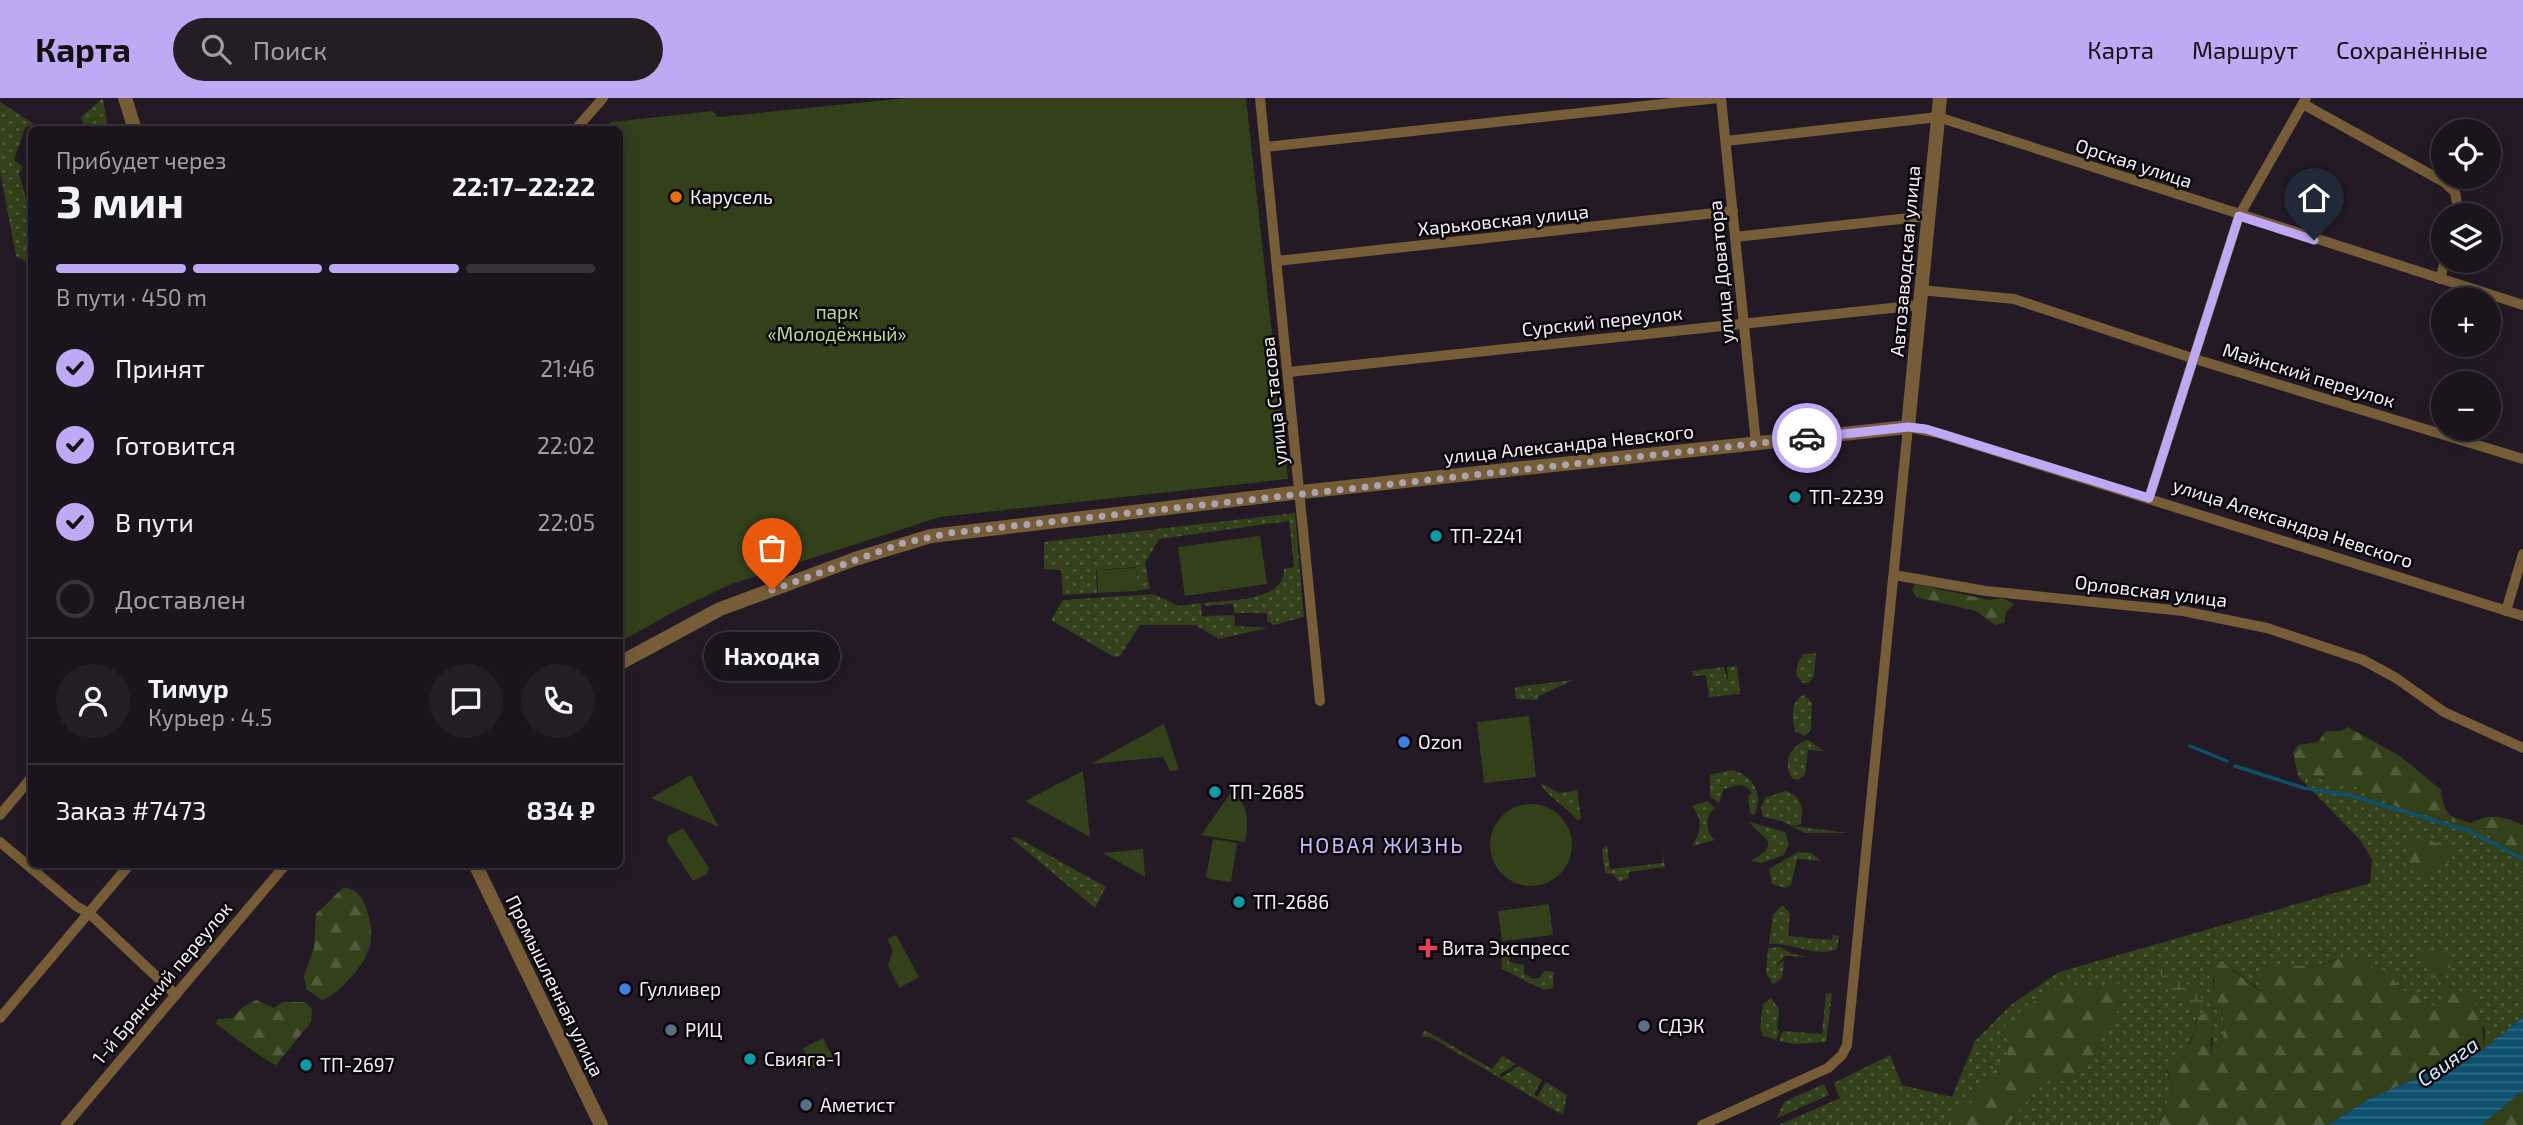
<!DOCTYPE html>
<html lang="ru">
<meta charset="utf-8">
<style>
:root{--surface:#1a141c;--page:#231d25;--text:#f1f3f6;--muted:#9f9ea3;--line:#38333b;--accent:#bfa9f4}
body{margin:0;font-family:"Exo 2",sans-serif;background:var(--page);color:var(--text);height:100vh;display:flex;flex-direction:column;font-size:26px;white-space:nowrap}
*{box-sizing:border-box;margin:0}
p{font-size:23px;color:var(--muted)}
.icon{flex:none;width:38px;height:38px;fill:none;stroke:currentColor;stroke-width:2;stroke-linecap:round;stroke-linejoin:round}
.map{position:relative;flex:1;overflow:hidden}
.drawer{position:absolute;left:28px;top:28px;width:595px;height:742px;display:flex;flex-direction:column;background:var(--surface);border-radius:10px;box-shadow:0 4px 18px #0003,0 0 0 2px var(--line)}
.drawer>*{flex:none}
.tools{position:absolute;left:2431px;top:21px;display:grid;gap:14px}
.tools a{display:grid;place-items:center;width:70px;height:70px;border-radius:50%;background:var(--surface);box-shadow:0 4px 18px #0003,0 0 0 2px var(--line);font-size:35px}
.pin{position:absolute;display:grid;place-items:center;width:60px;height:60px;color:#fff;margin:-72px -30px;border-radius:50% 50% 50% 0;rotate:-45deg;box-shadow:0 0 7px #0007}
.pin .icon{rotate:45deg}
.courier{position:absolute;display:grid;place-items:center;width:70px;height:70px;margin:-35px;border:5px solid #bfa9f4;border-radius:50%;background:#fff;color:#222;box-shadow:0 2px 9px #0007}
.bubble{position:absolute;height:49px;border-radius:24px;background:var(--surface);box-shadow:0 4px 18px #0003,0 0 0 2px var(--line);font-size:23px;font-weight:700;line-height:49px;text-align:center}
.overview em{font-style:normal;font-weight:700}
.overview div{display:flex;flex-direction:column-reverse}
.overview{display:flex;align-items:center;justify-content:space-between;height:119px;padding:0 28px}
h1{font-size:46px;font-weight:700;line-height:52px}
.bar{display:grid;grid-template-columns:repeat(4,1fr);gap:10px 7px;align-content:center;height:84px;padding:0 28px}
.bar i{height:9px;border-radius:5px;background:var(--line)}
.bar .active{background:var(--accent)}
.bar p{grid-column:span 4}
.line{display:flex;align-items:center;gap:18px;padding:0 28px;border-top:2px solid var(--line)}
.line div{flex:1}
.round{display:grid;place-items:center;flex:none;width:74px;height:74px;border-radius:37px;background:var(--page)}
ol{padding:0 28px;list-style:none}
li{display:flex;align-items:center;gap:21px;height:77px}
li p{margin-inline-start:auto}
li .icon{padding:7px;border-radius:50%;background:var(--accent);color:#111;stroke-width:4}
li:last-child{color:var(--muted)}
li i{width:38px;height:38px;border:4px solid var(--line);border-radius:50%}
header{display:flex;align-items:center;gap:42px;box-sizing:border-box;height:98px;padding:0 35px;background:var(--accent);color:#111}
header strong{font-size:33px}
nav{display:flex;gap:38px;margin-inline-start:auto;font-size:24px}
.search{width:490px;height:63px;background:var(--page);display:flex;align-items:center;gap:18px;box-sizing:border-box;padding:0 24px;border-radius:38px;color:var(--muted);font-size:26px}
.map>svg:first-child{display:block}
</style>
<header>
<strong>Карта</strong>
<div class="search"><svg class="icon" aria-label="search" viewBox="0 0 24 24"><circle cx="10" cy="10" r="6"/><path d="M15 15l6 6"/></svg>Поиск</div>
<nav><a>Карта</a><a>Маршрут</a><a>Сохранённые</a></nav>
</header>
<div class="map">
<svg width="2523" height="1027" viewBox="0 0 2523 1027">
<defs>
<pattern id="grass-dots" width="8" height="8" patternUnits="userSpaceOnUse" patternTransform="scale(1.75)"><rect width="8" height="8" fill="#32411a"/><path d="M2 2h.1M6 6h.1" fill="none" stroke="#505d3c" stroke-width="1.8" stroke-linecap="round"/></pattern>
<pattern id="forest-firs" width="22" height="20" patternUnits="userSpaceOnUse" patternTransform="scale(1.75)"><rect width="22" height="20" fill="#32411a"/><path d="M5 1l3.5 6h-7zM16 11l3.5 6h-7z" fill="#505d3c"/></pattern>
<pattern id="wetland-marsh" width="20" height="14" patternUnits="userSpaceOnUse" patternTransform="scale(1.75)"><rect width="20" height="14" fill="#32411a"/><path d="M1 5h8M5 5V1M11 12h8M15 12V8" fill="none" stroke="#505d3c"/></pattern>
<pattern id="water-rules" width="6" height="5" patternUnits="userSpaceOnUse" patternTransform="scale(1.75)"><rect width="6" height="5" fill="#0d506e"/><path d="M0 2.5h6" fill="none" stroke="#316a83"/></pattern>
</defs>
<rect width="100%" height="100%" fill="#231a25"/>
<!-- grass -->
<g fill="url(#grass-dots)">
<path d="M103 0 108 31H85L81 19Z"/>
<path d="M0 4 34 26 25 30 14 62 23 69 19 75 31 118V166L16 158 0 73Z"/>
<path d="M1295 415 1304 519 1274 527 1267 523V515H1234L1233 506 1205 508 1204 505C1229 501 1284 505 1284 471L1294 469 1289 423 1159 441 1145 465 1150 491 1138 492 1136 469 1096 472 1097 495 1063 497 1061 472 1044 471V444Z"/>
<path d="M1153 496 1179 508 1201 505 1202 518 1234 517 1235 528 1268 530 1219 541 1195 527H1140L1120 558 1114 559 1051 522 1063 502Z"/>
<path d="M1816 555 1814 578 1809 585H1803L1796 576 1798 564 1804 556Z"/>
<path d="M1737 568 1740 596 1709 599 1706 577 1693 578 1692 573 1724 569 1728 585 1727 569Z"/>
<path d="M1573 582 1537 599 1538 602 1516 601 1515 589Z"/>
<path d="M1804 597 1812 605 1811 631 1805 638 1795 633C1792 621 1790 602 1804 597Z"/>
<path d="M1808 642 1824 653 1808 652 1805 677 1798 682 1793 681C1781 667 1791 645 1808 642Z"/>
<path d="M2295 664 2307 676 2356 689 2397 709 2486 733 2502 749 2523 757V919L2484 951 2485 931 2451 888 2442 909 2436 910 2422 900 2398 890C2390 880 2391 871 2374 871L2365 862 2339 860 2318 869 2278 868 2261 893 2232 871 2213 879V897L2221 910 2224 926 2223 940 2217 954 2211 957 2213 941 2196 921C2195 943 2180 957 2166 972L2174 988 2158 1027H1779L1840 1000 1834 985 1890 957 1902 987 1952 999 1975 943 2012 906 2059 874 2370 785 2372 761 2360 742 2298 678Z"/>
<path d="M1732 672C1753 677 1765 697 1754 717L1750 715 1748 699 1752 695C1743 683 1736 688 1724 691L1719 705 1710 698V677Z"/>
<path d="M1541 685 1559 695 1577 692 1581 721 1577 722C1568 709 1544 697 1541 685Z"/>
<path d="M1785 693C1803 699 1803 709 1801 726L1792 728 1849 735H1805L1782 723 1763 719 1761 709 1765 700Z"/>
<path d="M1707 703 1715 710C1705 718 1705 733 1715 742L1692 748C1702 734 1703 722 1692 708Z"/>
<path d="M1749 724 1785 734 1789 746 1784 757 1761 765 1751 763 1766 753 1769 744Z"/>
<path d="M1016 739 1106 789 1095 810 1011 740Z"/>
<path d="M1607 747 1610 771 1663 765 1662 752 1665 769 1629 774 1628 780 1619 784 1613 776 1605 775 1602 751Z"/>
<path d="M1798 754 1811 755 1821 763 1797 761 1791 787 1785 790 1772 786 1769 771Z"/>
<path d="M1782 807 1790 815 1788 838 1832 842 1833 837 1839 838 1837 851C1816 860 1790 844 1769 846L1773 817Z"/>
<path d="M1511 848 1509 864 1524 867V875L1533 881 1539 880 1544 873 1554 874 1553 890 1544 892 1502 871 1501 849Z"/>
<path d="M1780 849 1792 856 1811 859 1785 858 1775 868 1784 863 1782 880 1773 886 1766 875 1768 850Z"/>
<path d="M1826 895 1832 896 1826 944 1795 946 1779 943 1783 933 1822 936Z"/>
<path d="M1771 900 1779 911 1777 931 1780 932 1776 942 1763 938 1760 928 1763 906Z"/>
<path d="M1425 932 1492 971 1502 958 1516 966 1499 977 1502 979 1519 968 1542 982 1534 996 1537 999 1546 984 1567 997 1563 1017 1430 939H1421Z"/>
<path d="M1824 986 1829 997 1777 1020 1784 1004Z"/>
</g>
<!-- forest -->
<g fill="url(#forest-firs)">
<path d="M1915 486 1990 502 2002 500 2014 506 2006 514 2004 525 1995 527 1976 513 1916 499 1912 492Z"/>
<path d="M2348 629 2400 658 2441 692C2443 715 2450 720 2471 725 2489 715 2505 718 2523 727V757L2502 749 2486 733 2397 709 2356 689 2307 676 2295 664 2293 654 2298 647 2318 644 2326 633H2341Z"/>
<path d="M2412 738 2447 748 2451 755 2449 764 2426 777 2409 770 2405 764 2409 757 2406 752V744Z"/>
<path d="M343 790C366 787 376 834 369 851 363 869 339 896 322 902L306 891 304 878 314 850 316 816Z"/>
<path d="M2431 850 2449 862 2451 871 2444 881 2437 882 2427 872 2424 856Z"/>
<path d="M2348 857 2366 862 2374 871 2389 873 2398 890 2422 900 2436 910 2441 909V893L2446 888C2483 896 2482 922 2484 951L2369 1001 2328 1027H2158L2174 988 2165 968C2171 957 2179 957 2186 949 2195 940 2194 929 2198 918L2205 915 2211 918V957L2217 954 2223 940 2224 926 2221 910 2213 897 2214 881 2205 875 2216 863 2223 865 2260 893 2259 882 2261 874 2273 866 2318 869Z"/>
<path d="M2117 884C2134 904 2108 922 2101 940 2099 946 2099 950 2096 957L2081 965 2069 982 2041 987 2007 1027H1951L1957 1014 1974 1003 1981 986 2006 961 2008 956 2005 927 2008 922H2015L2024 907 2030 909 2038 899 2053 892 2077 889 2091 892Z"/>
<path d="M256 902 274 910 283 904H305L312 911 311 924 276 967C271 966 220 930 216 925L218 921 233 920 243 909Z"/>
<path d="M2523 993V1027H2481Z"/>
</g>
<!-- wetland -->
<path fill="url(#wetland-marsh)" d="M2158 868 2195 891 2210 912C2193 914 2160 885 2158 868Z"/>
<!-- green -->
<g fill="#32411a">
<path d="M908 0H1246L1288 381 940 419 729 487 675 513 620 544V32L604 31 611 24 713 13 717 19 728 18Z"/>
<path d="M1260 438 1267 486 1185 498 1178 449Z"/>
<path d="M1136 470 1138 493 1098 495 1097 472Z"/>
<path d="M1529 618 1536 679 1484 685 1477 624Z"/>
<path d="M1164 626 1179 672 1170 673 1163 659 1091 666Z"/>
<path d="M1083 673 1090 739 1025 703Z"/>
<path d="M691 677 719 729 651 700Z"/>
<path d="M1230 696C1250 700 1248 728 1245 744L1201 737Z"/>
<circle cx="1531" cy="747" r="41"/>
<path d="M683 730 709 770 707 776 693 783 667 743 668 738Z"/>
<path d="M1213 741 1237 745 1231 784 1206 780Z"/>
<path d="M1143 751 1145 779 1103 755Z"/>
<path d="M1549 806 1553 837 1502 843 1498 813Z"/>
<path d="M896 837 919 879 899 890 888 867 893 852 887 841Z"/>
<path d="M823 940 833 960 813 970 803 950Z"/>
</g>
<!-- water -->
<path fill="url(#water-rules)" d="M2523 919V993L2481 1027H2328L2369 1001 2484 951Z"/>
<g fill="none" stroke-linecap="round" stroke-linejoin="round">
<!-- stream -->
<g stroke="#0d506e" stroke-width="3.5">
<path d="M2190 648 2227 663"/>
<path d="M2235 668 2304 690 2353 698 2469 733 2523 761"/>
</g>
<!-- minor -->
<g stroke="#765d37" stroke-width="10">
<path d="M1260 0 1320 603"/>
<path d="M1721 0 1756 346"/>
<path d="M2303 6 2444 84 2455 94 2459 117"/>
<path d="M575 32 603 0"/>
<path d="M1726 43 1938 19 2523 207"/>
<path d="M1265 49 1718 0"/>
<path d="M1735 139 1928 118"/>
<path d="M1277 163 1733 113"/>
<path d="M2440 181 2445 163"/>
<path d="M1921 192 2014 201 2195 261 2523 361"/>
<path d="M1289 274 1920 207"/>
<path d="M2149 400 2239 118 2306 0"/>
<path d="M1894 477 1986 493 2183 513 2267 530 2363 562 2396 580 2444 614 2523 650"/>
<path d="M2506 513 2523 456"/>
<path d="M0 717 32 679"/>
<path d="M0 744 76 808 90 816 176 897"/>
<path d="M0 920 130 766"/>
<path d="M66 1027 286 766"/>
<path d="M1702 1027 1828 970 1842 957 1847 947 1908 329 1938 335 2523 518"/>
</g>
<!-- tertiary -->
<g stroke="#765d37" stroke-width="14">
<path d="M125 0 135 32"/>
<path d="M620 565 720 511 855 461 931 438 1301 394 1908 329 1940 0"/>
<path d="M475 766 601 1027"/>
</g>
</g>
<g fill="none" stroke-linecap="round" stroke-linejoin="round">
<!-- done -->
<path stroke="#aca4ae" stroke-width="7" stroke-dasharray="0 12.6" d="M772 492 903 445 950 435 1807 340"/>
<!-- route -->
<path stroke="#bfa9f4" stroke-width="9" d="M1807 340 1908 329 1926 331 2149 400 2239 118 2314 142"/>
</g>
<!-- markers -->
<circle fill="#e8710a" stroke="#0a070b" stroke-width="2.5" cx="676" cy="99" r="7"/>
<g fill="#0f9aa8" stroke="#0a070b" stroke-width="2.5">
<circle cx="1795" cy="399" r="7"/>
<circle cx="1436" cy="438" r="7"/>
<circle cx="1215" cy="694" r="7"/>
<circle cx="1239" cy="804" r="7"/>
<circle cx="750" cy="961" r="7"/>
<circle cx="306" cy="967" r="7"/>
</g>
<g fill="#3f7fe0" stroke="#0a070b" stroke-width="2.5">
<circle cx="1404" cy="644" r="7"/>
<circle cx="625" cy="891" r="7"/>
</g>
<path fill="#e0444e" stroke="#0a070b" stroke-width="2.5" d="M1424.5 839.5h7v7h7v7h-7v7h-7v-7h-7v-7h7z"/>
<g fill="#5c6f8a" stroke="#0a070b" stroke-width="2.5">
<circle cx="1644" cy="928" r="7"/>
<circle cx="671" cy="932" r="7"/>
<circle cx="806" cy="1007" r="7"/>
</g>
<g text-anchor="middle" stroke-width="5" stroke-linejoin="round" paint-order="stroke">
<!-- street labels -->
<g font-size="19" fill="#f6eff7" stroke="#0a070b">
<text transform="translate(2134 65) rotate(18)" y="7">Орская улица</text>
<text transform="translate(1503 122) rotate(-6)" y="7">Харьковская улица</text>
<text transform="translate(1905 163) rotate(-85)" y="7">Автозаводская улица</text>
<text transform="translate(1721 174) rotate(-95)" y="7">улица Доватора</text>
<text transform="translate(1602 223) rotate(-6)" y="7">Сурский переулок</text>
<text transform="translate(2309 277) rotate(17)" y="7">Майнский переулок</text>
<text transform="translate(1274 303) rotate(-96)" y="7">улица Стасова</text>
<text transform="translate(1569 346) rotate(-6)" y="7">улица Александра Невского</text>
<text transform="translate(2293 425) rotate(18)" y="7">улица Александра Невского</text>
<text transform="translate(2151 493) rotate(7)" y="7">Орловская улица</text>
<text transform="translate(162 885) rotate(-50)" y="7">1-й Брянский переулок</text>
<text transform="translate(555 888) rotate(64)" y="7">Промышленная улица</text>
</g>
<!-- poi labels -->
<g font-size="19" fill="#f6eff7" stroke="#0a070b" text-anchor="start">
<text x="690" y="106">Карусель</text>
<text x="1809" y="406">ТП-2239</text>
<text x="1450" y="445">ТП-2241</text>
<text x="1418" y="651">Ozon</text>
<text x="1229" y="701">ТП-2685</text>
<text x="1253" y="811">ТП-2686</text>
<text x="1442" y="857">Вита Экспресс</text>
<text x="639" y="898">Гулливер</text>
<text x="1658" y="935">СДЭК</text>
<text x="685" y="939">РИЦ</text>
<text x="764" y="968">Свияга-1</text>
<text x="320" y="974">ТП-2697</text>
<text x="820" y="1014">Аметист</text>
</g>
<!-- park labels -->
<g font-size="19" fill="#badb8c" stroke="#0a070b">
<text x="837" y="221">парк<tspan x="837" dy="22">«Молодёжный»</tspan></text>
</g>
<!-- neighbourhood labels -->
<g font-size="21" letter-spacing="2" fill="#ccb7fe" stroke="#0a070b">
<text x="1382" y="755">НОВАЯ ЖИЗНЬ</text>
</g>
<!-- water labels -->
<g font-size="21" font-style="italic" fill="#c9eafe" stroke="#0a070b">
<text transform="translate(2448 964) rotate(-35)" y="7">Свияга</text>
</g>
</g>
</svg>
<div class="tools">
<a><svg class="icon" aria-label="locate" viewBox="0 0 24 24"><circle cx="12" cy="12" r="6"/><path d="M12 2v4M12 18v4M2 12h4M18 12h4"/></svg></a>
<a><svg class="icon" aria-label="layers" viewBox="0 0 24 24"><path d="M12 4l9 5-9 5-9-5zM3 14l9 5 9-5"/></svg></a>
<a>+</a>
<a>−</a>
</div>
<div class="pin" style="left:772px;top:492px;background:#ea580c"><svg class="icon" aria-label="bag" viewBox="0 0 24 24"><path d="M5 8h14l-1 12H6zM9 8a3 3 0 0 1 6 0"/></svg></div>
<div class="pin" style="left:2314px;top:142px;background:#1f2937"><svg class="icon" aria-label="home" viewBox="0 0 24 24"><path d="M3 11l9-7 9 7M6 9v11h12V9"/></svg></div>
<div class="courier" style="left:1807px;top:340px"><svg class="icon" aria-label="car" viewBox="0 0 24 24"><path d="M5 17H2v-5l4-1 3-4h7l3 4 3 1v5h-3M9 17h6M6 11h13"/><circle cx="7" cy="17" r="2"/><circle cx="17" cy="17" r="2"/></svg></div>
<div class="bubble" style="left:704px;top:534px;width:136px">Находка</div>
<section class="drawer">
<div class="overview"><div><h1>3 мин</h1><p>Прибудет через</p></div><em>22:17–22:22</em></div>
<div class="bar"><i class="active"></i><i class="active"></i><i class="active"></i><i></i><p>В пути · 450 m</p></div>
<ol>
<li><svg class="icon" aria-label="check" viewBox="0 0 24 24"><path d="M5 12l5 5 9-10"/></svg>Принят<p>21:46</p></li>
<li><svg class="icon" aria-label="check" viewBox="0 0 24 24"><path d="M5 12l5 5 9-10"/></svg>Готовится<p>22:02</p></li>
<li><svg class="icon" aria-label="check" viewBox="0 0 24 24"><path d="M5 12l5 5 9-10"/></svg>В пути<p>22:05</p></li>
<li><i></i>Доставлен</li>
</ol>
<div class="line" style="height:126px"><a class="round"><svg class="icon" aria-label="person" viewBox="0 0 24 24"><circle cx="12" cy="8" r="4"/><path d="M4 21q1-7 8-7t8 7"/></svg></a><div><b>Тимур</b><p>Курьер · 4.5</p></div><a class="round"><svg class="icon" aria-label="chat" viewBox="0 0 24 24"><path d="M4 5h16v11H9l-5 4z"/></svg></a><a class="round"><svg class="icon" aria-label="phone" viewBox="0 0 24 24"><path d="M5 4h4l2 5-3 2q2 4 5 5l2-3 5 2v4C11 20 4 13 5 4z"/></svg></a></div>
<div class="line" style="height:91px"><div>Заказ #7473</div><b>834 ₽</b></div>
</section>
</div>
